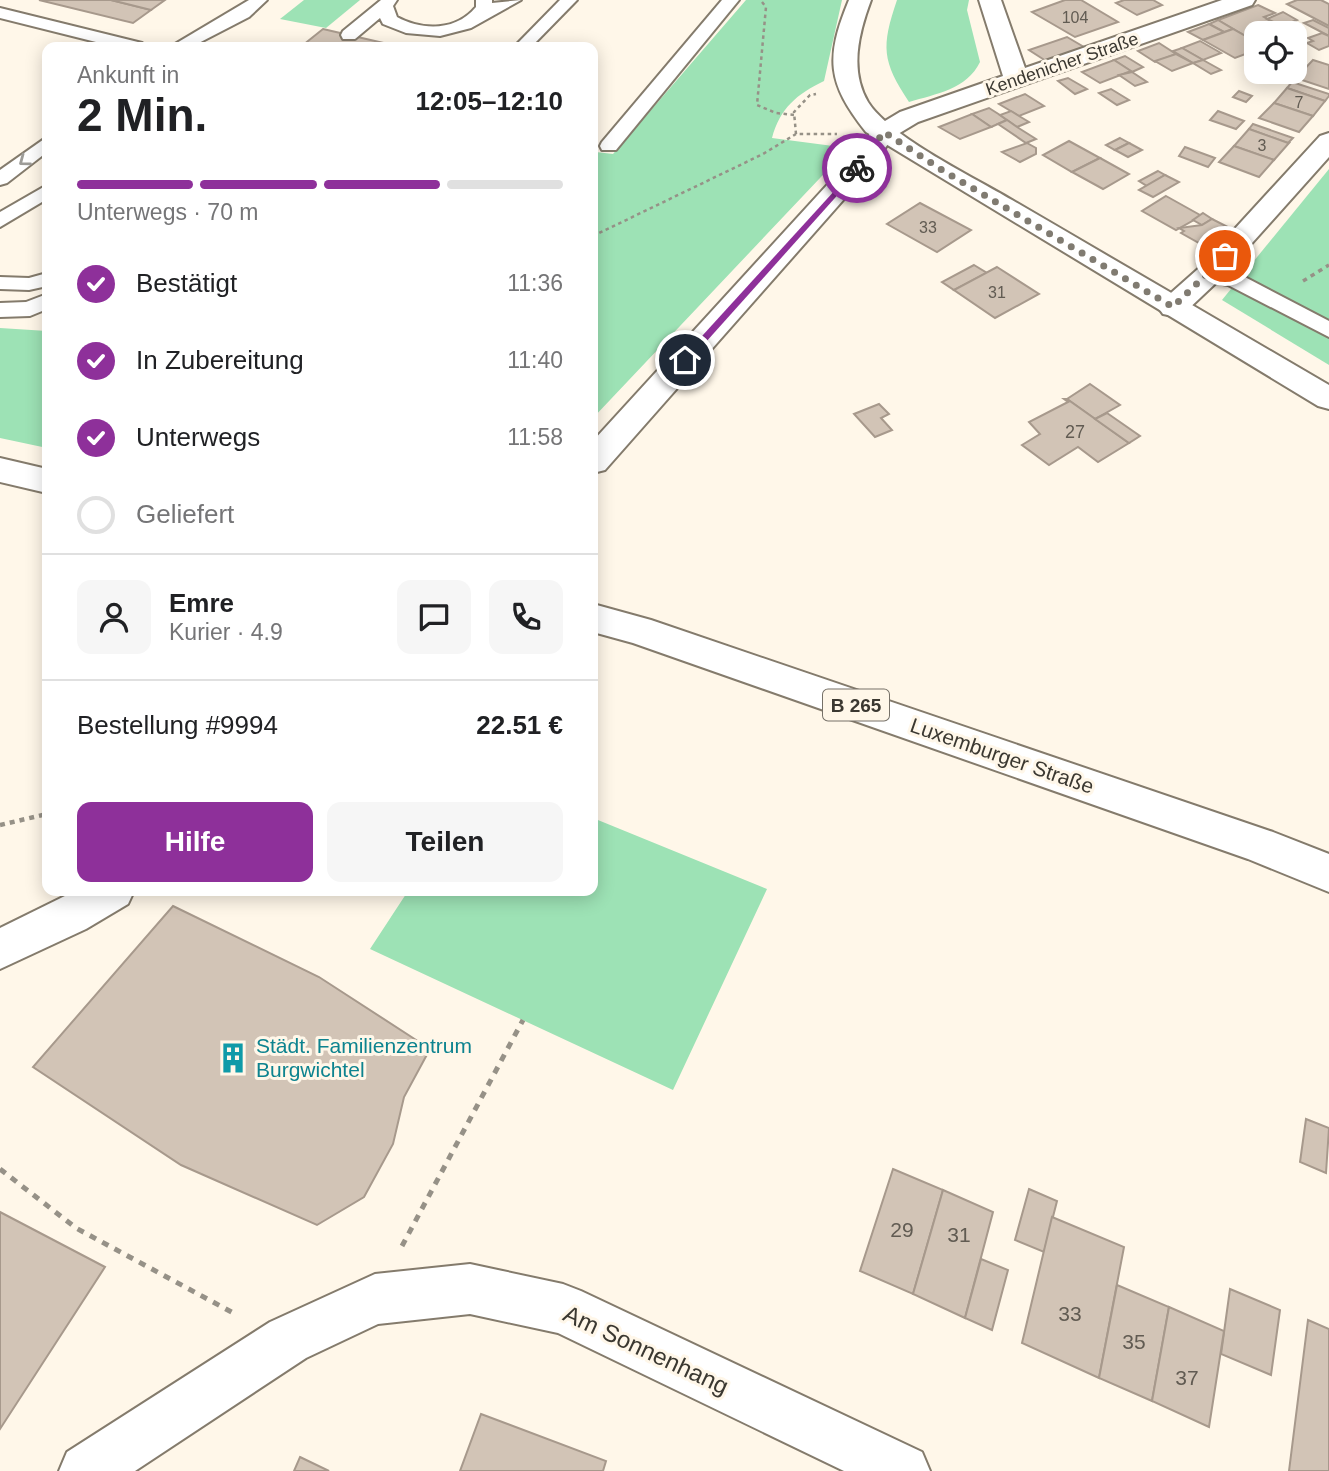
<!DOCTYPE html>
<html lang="de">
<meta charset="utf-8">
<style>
:root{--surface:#fff;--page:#f6f6f6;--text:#202124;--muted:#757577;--line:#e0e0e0;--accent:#8e309a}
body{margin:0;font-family:Arial,sans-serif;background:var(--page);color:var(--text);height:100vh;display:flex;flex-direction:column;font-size:26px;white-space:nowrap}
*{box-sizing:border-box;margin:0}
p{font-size:23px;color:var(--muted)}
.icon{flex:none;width:38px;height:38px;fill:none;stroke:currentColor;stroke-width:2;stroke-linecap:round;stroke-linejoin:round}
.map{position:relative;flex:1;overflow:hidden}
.drawer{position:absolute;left:42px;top:42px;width:556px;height:854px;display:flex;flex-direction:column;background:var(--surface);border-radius:14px;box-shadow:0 4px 18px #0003}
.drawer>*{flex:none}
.fabs{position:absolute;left:1244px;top:21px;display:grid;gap:14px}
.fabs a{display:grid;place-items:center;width:63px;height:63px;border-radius:14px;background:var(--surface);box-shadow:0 4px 18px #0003;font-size:35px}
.pin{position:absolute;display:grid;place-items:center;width:60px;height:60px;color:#fff;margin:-30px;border:4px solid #fff;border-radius:50%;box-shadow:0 2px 7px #0007}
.courier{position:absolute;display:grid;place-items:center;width:70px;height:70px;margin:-35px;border:5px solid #8e309a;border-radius:50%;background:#fff;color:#222;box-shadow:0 2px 9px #0007}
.headline em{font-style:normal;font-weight:700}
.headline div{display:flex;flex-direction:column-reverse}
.headline{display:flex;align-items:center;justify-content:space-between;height:119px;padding:0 35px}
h1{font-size:46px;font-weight:700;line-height:52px}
.bar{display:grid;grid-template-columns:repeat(4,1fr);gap:10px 7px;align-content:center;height:84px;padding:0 35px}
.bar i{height:9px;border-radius:5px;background:var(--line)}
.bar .selected{background:var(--accent)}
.bar p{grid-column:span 4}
.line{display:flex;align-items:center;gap:18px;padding:0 35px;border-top:2px solid var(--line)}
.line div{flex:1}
.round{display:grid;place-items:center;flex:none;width:74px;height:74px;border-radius:14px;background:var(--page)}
ol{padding:0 35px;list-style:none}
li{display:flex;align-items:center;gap:21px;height:77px}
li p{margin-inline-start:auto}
li .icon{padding:7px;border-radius:50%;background:var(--accent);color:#fff;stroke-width:4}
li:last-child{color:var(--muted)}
li i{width:38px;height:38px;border:4px solid var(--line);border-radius:50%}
.cta{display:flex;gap:14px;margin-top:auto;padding:14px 35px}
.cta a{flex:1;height:80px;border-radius:14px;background:var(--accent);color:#fff;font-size:28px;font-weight:700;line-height:80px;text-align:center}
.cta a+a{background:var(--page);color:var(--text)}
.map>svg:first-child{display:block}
</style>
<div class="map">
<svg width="1329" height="1471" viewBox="0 0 1329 1471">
<rect width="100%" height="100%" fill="#fff7e9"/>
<!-- green -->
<g fill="#9de2b5">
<path d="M304 0H360L326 28 280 19Z"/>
<path d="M746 0H842L824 81C797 94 780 108 772 138L833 146 838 159 593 418V156L596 152 613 154Z"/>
<path d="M897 0H969L967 10 980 62C967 89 936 94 909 102 882 61 881 47 897 0Z"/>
<path d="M1329 169V365L1222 300Z"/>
<path d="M0 328 47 331V448L0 438Z"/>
<path d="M593 818 767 889 673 1090 370 949 408 891H593Z"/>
</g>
<!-- building -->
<g fill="#d2c4b6" stroke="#a7998c" stroke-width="2">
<path d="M39 0H111L151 10 133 23Z"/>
<path d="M111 0H165L151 10Z"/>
<path d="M1065 0H1081L1118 22 1075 37 1032 12Z"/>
<path d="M1124 0H1153L1162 5 1137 15 1116 3Z"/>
<path d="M1297 0H1321L1329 4V26L1287 4Z"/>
<path d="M1258 5 1275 13 1264 17 1288 30 1256 33V42L1218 20Z"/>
<path d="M1283 12 1297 20 1282 26 1267 19Z"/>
<path d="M1218 20 1233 29 1224 32 1209 24Z"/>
<path d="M1313 20 1329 28V36L1304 23Z"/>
<path d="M1209 24 1224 32 1203 40 1188 32Z"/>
<path d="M323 29 388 44 384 47 303 45Z"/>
<path d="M1233 29 1256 42V50L1235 58 1203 40Z"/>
<path d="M1322 33 1329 36V46L1319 50 1307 43 1313 41 1308 38Z"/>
<path d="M1067 37 1084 47 1046 61 1029 50Z"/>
<path d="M1200 41 1221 53 1203 60 1182 48Z"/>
<path d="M1159 43 1176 54 1155 62 1138 51Z"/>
<path d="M1182 48 1203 60 1193 63 1173 51Z"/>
<path d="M1176 54 1193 63 1172 71 1155 61Z"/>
<path d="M1125 56 1143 67 1132 72 1114 60Z"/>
<path d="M1114 60 1131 71 1100 83 1082 72Z"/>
<path d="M1203 60 1221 70 1211 74 1193 63Z"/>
<path d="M1313 60 1329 65V89L1296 78Z"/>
<path d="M1132 72 1147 82 1135 86 1119 75Z"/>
<path d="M1068 78 1087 89 1075 94 1058 81Z"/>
<path d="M1292 82 1329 94V96L1325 101 1287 88Z"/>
<path d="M1287 88 1325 101 1313 116 1274 103Z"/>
<path d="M1111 89 1129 100 1117 105 1099 93Z"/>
<path d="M1239 91 1252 96 1246 102 1233 97Z"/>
<path d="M1025 94 1044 106 1019 116 999 104Z"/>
<path d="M1274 103 1313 116 1299 132 1259 118Z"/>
<path d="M989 108 1000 115 1007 120 991 127 972 114Z"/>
<path d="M1011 111 1019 116 1029 122 1017 127 1000 115Z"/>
<path d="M1218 111 1244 121 1236 129 1210 120Z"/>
<path d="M972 114 991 127 960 139 939 127Z"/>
<path d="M1007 120 1017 127 1036 139 1026 143 998 124Z"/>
<path d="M1253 124 1293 138 1288 143 1249 129Z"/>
<path d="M1249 129 1288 143H1289L1274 160 1234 146Z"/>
<path d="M1120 138 1129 143 1115 150 1106 145Z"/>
<path d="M1069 141 1100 158 1072 172 1043 155Z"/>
<path d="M1027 143 1036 148V154L1020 162 1002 152Z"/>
<path d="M1129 143 1142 150 1128 157 1115 150Z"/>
<path d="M1234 146 1274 160 1259 177 1219 162Z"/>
<path d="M1185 147 1215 158 1208 167 1179 156Z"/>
<path d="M1100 158 1129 174 1103 189 1072 172Z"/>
<path d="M1158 171 1165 175 1147 186 1139 181Z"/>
<path d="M1165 175 1179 182 1153 197 1139 190Z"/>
<path d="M1166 196 1200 215 1201 216 1176 230 1142 211Z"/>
<path d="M920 203 971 230 937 252 887 224Z"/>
<path d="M1203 213 1212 219 1202 225 1193 220Z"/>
<path d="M1212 219 1226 226 1199 243 1181 233 1184 231 1179 228 1202 225Z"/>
<path d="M974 265 987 273 954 290 942 282Z"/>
<path d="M997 267 1039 294 995 318 954 290Z"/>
<path d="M1090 384 1120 405 1095 419 1067 399Z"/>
<path d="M1064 399H1067L1129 443 1098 462 1078 447 1049 465 1022 445 1040 434 1029 422 1068 402Z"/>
<path d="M879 404 889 414 881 418 892 430 875 437 854 414Z"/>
<path d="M1107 413 1140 436 1129 443 1095 419Z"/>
<path d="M173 906 319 977 430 1049 404 1097 393 1144 364 1197 317 1225 181 1165 33 1067Z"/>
<path d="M1306 1119 1329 1128 1326 1173 1300 1162Z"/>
<path d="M893 1169 943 1190 913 1294 860 1271Z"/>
<path d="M1029 1189 1057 1201 1044 1252 1015 1240Z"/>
<path d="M943 1190 993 1212 965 1318 913 1294Z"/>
<path d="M0 1212 105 1267 0 1429Z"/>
<path d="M1052 1217 1124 1247 1099 1378 1022 1343Z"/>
<path d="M981 1259 1008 1270 992 1330 965 1318Z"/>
<path d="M1117 1285 1169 1307 1152 1401 1099 1378Z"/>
<path d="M1230 1289 1280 1310 1271 1375 1221 1354Z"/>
<path d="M1169 1307 1224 1331 1209 1427 1152 1401Z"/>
<path d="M1308 1320 1329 1329V1471H1289Z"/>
<path d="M481 1414 606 1461 603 1471H460Z"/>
<path d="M300 1457 329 1471H294Z"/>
</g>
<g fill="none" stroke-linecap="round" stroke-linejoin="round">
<!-- service casing -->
<g stroke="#847b6c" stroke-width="4">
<g id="service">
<path d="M249 0H267L249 17 191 47H170Z"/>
<path d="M381 0H397L393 6 397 17C423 31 456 31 476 7V0H492V3L521 0 471 28 440 36 406 33 383 24 380 18 355 39H343L341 35 343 31Z"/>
<path d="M560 0H577L531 47H514Z"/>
<path d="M722 0H739L616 150H602L600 146 602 142Z"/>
<path d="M0 8 142 43 145 47H116L0 18Z"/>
<path d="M47 137V152L7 183 0 185V170Z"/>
<path d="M47 185V199L0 227V212Z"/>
<path d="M1208 269 1241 275 1329 321V337L1228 285 1201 280 1198 275Z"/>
<path d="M47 273V286L29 290 0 289V277L29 278Z"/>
<path d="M47 294V309L30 316 0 317V303L26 302Z"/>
</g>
</g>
<!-- minor casing -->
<g stroke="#847b6c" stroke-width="4">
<g id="minor">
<path d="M979 0H1001L1025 68 1222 0H1255L1252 5 918 122 893 137 867 173 605 470 593 473V441L849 161 875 127 900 112 1003 76Z"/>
<path d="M1329 133V157L1218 281 1183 314 1173 316 1163 314 1158 307 1163 300 1198 269 1320 136Z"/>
<path d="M75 891H134L128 904 86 929 0 969V928Z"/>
<path d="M470 1264 563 1284 581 1291 922 1452 930 1471H844L558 1333 470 1314 378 1324 306 1358 135 1471H59L67 1452 270 1322 375 1274Z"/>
</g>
</g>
<!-- secondary casing -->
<g stroke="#847b6c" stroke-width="4">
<path id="secondary" d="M849 0H871C859 32 849 70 868 102 890 137 975 178 1012 200 1118 262 1223 323 1329 385V409L1318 406 866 132C827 83 825 58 849 0Z"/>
</g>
<!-- primary casing -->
<g stroke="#847b6c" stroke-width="4">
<g id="primary">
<path d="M0 458 47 469V493L0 482Z"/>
<path d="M593 604 651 620 1273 832 1329 854V892L1248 859 633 643 593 632Z"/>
</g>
</g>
<!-- path-far3 -->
<g stroke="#969187" stroke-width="2.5" stroke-dasharray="3.5 3.5" stroke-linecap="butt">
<path d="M762 2 766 7 757 105 776 113 794 115"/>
<path d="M796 134 794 112 810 95 816 94"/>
<path d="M593 236 763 154 796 134H837"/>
</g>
<!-- path-far2 -->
<path stroke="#969187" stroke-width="3.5" stroke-dasharray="4.5 4.5" stroke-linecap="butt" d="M1303 281 1329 265"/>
<!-- path-far1 -->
<path stroke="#969187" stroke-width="4.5" stroke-dasharray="5 5" stroke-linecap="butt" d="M0 825 47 814"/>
<!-- path -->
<g stroke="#969187" stroke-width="5" stroke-dasharray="7 7" stroke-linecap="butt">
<path d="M0 1169 76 1228 237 1315"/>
<path d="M402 1246 523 1020"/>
</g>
<!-- service -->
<use href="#service" fill="#fff" fill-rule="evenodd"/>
<!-- minor -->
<use href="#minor" fill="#fff" fill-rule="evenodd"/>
<!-- secondary -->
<use href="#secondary" fill="#fff" fill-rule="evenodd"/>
<!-- primary -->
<use href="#primary" fill="#fff" fill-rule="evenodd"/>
</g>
<!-- one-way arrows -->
<defs><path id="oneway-chevron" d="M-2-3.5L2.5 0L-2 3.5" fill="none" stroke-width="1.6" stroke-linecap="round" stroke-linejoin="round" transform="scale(1.75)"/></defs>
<use stroke="#9d9c98" href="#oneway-chevron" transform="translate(24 161) rotate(143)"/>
<!-- route -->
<path fill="#8e309a" d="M857 166 860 170 688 362H682V358Z"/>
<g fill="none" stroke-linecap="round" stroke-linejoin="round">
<!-- done -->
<path stroke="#807b71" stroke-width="7" stroke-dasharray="0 12.6" d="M857 168 884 132 942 170 1173 307 1225 256"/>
</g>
<!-- icons -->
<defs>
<g id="building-bare" transform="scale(2.415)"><path d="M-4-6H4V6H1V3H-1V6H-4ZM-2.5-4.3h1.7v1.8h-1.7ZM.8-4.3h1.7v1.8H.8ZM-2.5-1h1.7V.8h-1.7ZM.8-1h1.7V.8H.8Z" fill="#0f9aa8" stroke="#fff7e9" stroke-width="2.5" paint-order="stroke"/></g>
</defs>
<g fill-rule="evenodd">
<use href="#building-bare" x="233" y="1058"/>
</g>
<g text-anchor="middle" stroke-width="6" stroke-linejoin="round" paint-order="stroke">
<!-- far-number labels -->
<g font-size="16" fill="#615b52">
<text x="1075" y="23">104</text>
<text x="1299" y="108">7</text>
<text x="1262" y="151">3</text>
<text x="928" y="233">33</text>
<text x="997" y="298">31</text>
</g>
<!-- far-street labels -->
<g font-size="18" fill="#3b3831" stroke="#fff7e9">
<text transform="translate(1062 64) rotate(-19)" y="6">Kendenicher Straße</text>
</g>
<!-- number labels -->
<g font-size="18" fill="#615b52">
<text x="1075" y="438">27</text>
</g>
<!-- shield labels -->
<rect fill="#fff7e9" stroke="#767168" stroke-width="2" x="823" y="689.5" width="66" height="31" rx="5"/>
<g font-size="19" font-weight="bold" fill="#3b3831">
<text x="856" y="712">B 265</text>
</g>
<!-- street labels -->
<g font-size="21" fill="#3b3831" stroke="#fff7e9">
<text transform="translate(1002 756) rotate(19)" y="7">Luxemburger Straße</text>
</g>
<!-- culture labels -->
<g font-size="21" fill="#0d838f" stroke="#fff7e9" text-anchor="start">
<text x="256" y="1053">Städt. Familienzentrum<tspan x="256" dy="24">Burgwichtel</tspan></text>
</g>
<!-- near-number labels -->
<g font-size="21" fill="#615b52">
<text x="902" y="1237">29</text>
<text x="959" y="1242">31</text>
<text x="1070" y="1321">33</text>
<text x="1134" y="1349">35</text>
<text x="1187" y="1385">37</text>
</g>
<!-- near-street labels -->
<g font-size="24" fill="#3b3831" stroke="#fff7e9">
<text transform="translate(646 1350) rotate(25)" y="8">Am Sonnenhang</text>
</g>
</g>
</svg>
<div class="fabs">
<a><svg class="icon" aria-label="locate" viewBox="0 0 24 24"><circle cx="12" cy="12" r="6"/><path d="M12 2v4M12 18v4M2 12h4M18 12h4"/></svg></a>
</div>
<div class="pin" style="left:1225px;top:256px;background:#ea580c"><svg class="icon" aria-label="bag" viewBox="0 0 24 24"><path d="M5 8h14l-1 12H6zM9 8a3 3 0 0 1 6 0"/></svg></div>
<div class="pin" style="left:685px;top:360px;background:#1f2937"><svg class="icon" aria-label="home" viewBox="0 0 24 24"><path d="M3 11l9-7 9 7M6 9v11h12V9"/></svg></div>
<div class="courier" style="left:857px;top:168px"><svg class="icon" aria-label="bike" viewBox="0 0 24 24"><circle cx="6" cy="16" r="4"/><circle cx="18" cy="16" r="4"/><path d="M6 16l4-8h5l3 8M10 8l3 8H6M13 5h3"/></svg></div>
<section class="drawer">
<div class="headline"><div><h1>2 Min.</h1><p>Ankunft in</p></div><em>12:05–12:10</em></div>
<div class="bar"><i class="selected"></i><i class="selected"></i><i class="selected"></i><i></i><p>Unterwegs · 70 m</p></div>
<ol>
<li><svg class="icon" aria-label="check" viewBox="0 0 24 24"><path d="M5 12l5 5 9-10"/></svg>Bestätigt<p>11:36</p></li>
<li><svg class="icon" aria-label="check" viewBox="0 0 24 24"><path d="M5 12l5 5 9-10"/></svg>In Zubereitung<p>11:40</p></li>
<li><svg class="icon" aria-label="check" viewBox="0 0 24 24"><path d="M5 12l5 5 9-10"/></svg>Unterwegs<p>11:58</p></li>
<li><i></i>Geliefert</li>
</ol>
<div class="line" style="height:126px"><a class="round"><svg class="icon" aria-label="person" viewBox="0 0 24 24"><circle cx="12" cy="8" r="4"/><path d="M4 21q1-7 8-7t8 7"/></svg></a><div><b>Emre</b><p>Kurier · 4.9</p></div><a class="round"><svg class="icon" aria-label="chat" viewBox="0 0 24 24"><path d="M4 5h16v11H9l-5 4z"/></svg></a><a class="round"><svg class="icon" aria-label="phone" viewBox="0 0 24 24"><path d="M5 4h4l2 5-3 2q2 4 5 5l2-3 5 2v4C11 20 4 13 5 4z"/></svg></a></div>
<div class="line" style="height:91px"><div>Bestellung #9994</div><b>22.51 €</b></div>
<div class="cta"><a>Hilfe</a><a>Teilen</a></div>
</section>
</div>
